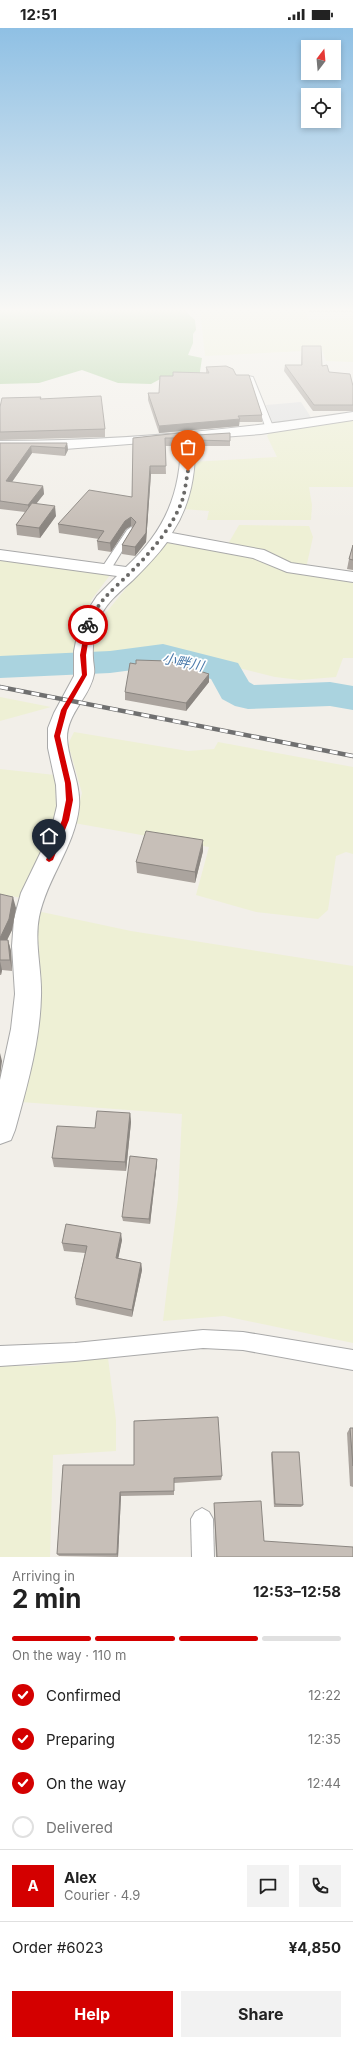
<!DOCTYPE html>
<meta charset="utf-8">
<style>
:root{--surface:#fff;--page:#f2f2f2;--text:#222;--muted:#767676;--line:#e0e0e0;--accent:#d40000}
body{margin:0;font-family:Inter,"Noto Sans JP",sans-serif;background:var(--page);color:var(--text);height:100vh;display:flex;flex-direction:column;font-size:15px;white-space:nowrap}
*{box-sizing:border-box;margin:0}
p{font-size:13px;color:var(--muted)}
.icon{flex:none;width:22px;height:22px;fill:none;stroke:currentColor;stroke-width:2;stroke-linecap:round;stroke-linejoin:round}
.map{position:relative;height:1529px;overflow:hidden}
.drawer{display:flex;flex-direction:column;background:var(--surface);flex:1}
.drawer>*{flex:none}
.needle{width:26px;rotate:16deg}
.fabs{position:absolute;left:301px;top:12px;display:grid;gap:8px}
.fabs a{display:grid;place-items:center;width:40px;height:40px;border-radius:0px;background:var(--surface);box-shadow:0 2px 6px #0003;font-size:20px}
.pin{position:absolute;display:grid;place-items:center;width:34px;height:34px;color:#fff;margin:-41px -17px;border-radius:50% 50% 50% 0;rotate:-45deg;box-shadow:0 0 4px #0007}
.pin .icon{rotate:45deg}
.courier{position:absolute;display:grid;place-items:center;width:40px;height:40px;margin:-20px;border:3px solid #d40000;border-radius:50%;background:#fff;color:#222;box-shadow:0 1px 5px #0007}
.overview em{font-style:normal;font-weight:700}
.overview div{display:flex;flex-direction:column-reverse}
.overview{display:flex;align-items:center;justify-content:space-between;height:68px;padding:0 12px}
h1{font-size:26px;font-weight:700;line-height:30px}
.bar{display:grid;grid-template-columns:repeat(4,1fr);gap:6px 4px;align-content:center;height:48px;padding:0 12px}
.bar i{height:5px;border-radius:3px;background:var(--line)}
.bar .on{background:var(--accent)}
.bar p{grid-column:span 4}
.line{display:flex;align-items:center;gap:10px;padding:0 12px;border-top:1px solid var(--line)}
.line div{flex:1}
.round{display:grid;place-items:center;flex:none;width:42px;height:42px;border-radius:0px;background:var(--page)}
ol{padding:0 12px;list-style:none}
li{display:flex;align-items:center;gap:12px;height:44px}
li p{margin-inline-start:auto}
li .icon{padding:4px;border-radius:50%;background:var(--accent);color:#fff;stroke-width:4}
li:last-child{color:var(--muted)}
li i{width:22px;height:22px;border:2px solid var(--line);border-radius:50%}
.primary-button{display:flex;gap:8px;margin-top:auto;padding:8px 12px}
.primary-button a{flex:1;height:46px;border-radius:0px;background:var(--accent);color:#fff;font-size:16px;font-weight:700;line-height:46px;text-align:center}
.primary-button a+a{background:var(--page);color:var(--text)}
.status{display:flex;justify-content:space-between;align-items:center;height:28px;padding:0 20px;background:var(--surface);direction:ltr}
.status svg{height:11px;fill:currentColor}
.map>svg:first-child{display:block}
</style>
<div class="status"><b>12:51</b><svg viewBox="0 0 49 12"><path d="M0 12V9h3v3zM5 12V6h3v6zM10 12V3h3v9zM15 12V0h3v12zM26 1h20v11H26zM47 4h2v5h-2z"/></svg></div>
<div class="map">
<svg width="353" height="1529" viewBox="0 0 353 1529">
<rect width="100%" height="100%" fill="#f2efe9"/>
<!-- farmland -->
<g fill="#eef0d5">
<path d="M200 281H305L308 291 353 290V334L326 333 322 322 205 328Z"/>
<path d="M353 392V459H309L312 477 311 492H207L209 483 183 481 192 434 277 429 267 408 269 405Z"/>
<path d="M239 497 309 498 313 509 306 540 228 516Z"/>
<path d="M173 513 251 528 282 542 353 555V630H343L336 649 300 652 275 649 166 622 93 629 95 605 105 586 163 515Z"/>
<path d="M0 532 110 547 92 571 80 599 75 628 13 631 0 630Z"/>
<path d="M0 669 51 679 0 693Z"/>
<path d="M74 704 188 723 214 721 218 714 353 739V826L346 824 336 828 328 882 318 891 256 884 196 867 209 819 74 795 82 765 68 716Z"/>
<path d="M0 741 55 747 56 779 53 804 22 870 0 866Z"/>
<path d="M37 883 131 903 353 938V1315L224 1288 163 1293 178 1170 182 1086 21 1074 37 980 39 919 35 898Z"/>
<path d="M108 1330 116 1392V1423L53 1427 50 1529H0V1338H34Z"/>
</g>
<!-- forest -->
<path fill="#add19e" d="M0 281H186V284L195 292 196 302 193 306V315L188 327 202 330 199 350 164 349 151 356 118 355 82 342 39 355 0 356Z"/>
<!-- parking -->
<path fill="#e2e2e2" d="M301 374 312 391 273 396 266 377Z"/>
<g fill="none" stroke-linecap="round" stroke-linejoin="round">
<!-- river -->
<path fill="#aad3df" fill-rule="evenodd" d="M163 616 238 635 249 654 254 657 330 654 353 658V682L330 678 248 681 235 678 222 671 211 651 163 638 110 645 0 650V628L110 623Z"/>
<!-- service casing -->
<g stroke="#a9a9a9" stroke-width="2">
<g id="service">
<path d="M248 348 253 349 274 401 273 403 266 401Z"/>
<path d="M131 499 135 502 111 541 109 543H103L101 541 127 502Z"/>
<path d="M203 1302 243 1304 353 1322V1342L243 1322 203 1320 75 1333 0 1338V1318L75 1315Z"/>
<path d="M202 1480 209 1484 213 1491 214 1529H192L191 1491 195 1484Z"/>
</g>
</g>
<!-- minor casing -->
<g stroke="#a9a9a9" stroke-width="2">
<path id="minor" d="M353 384V392L261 406 195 411C196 445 191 476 172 505L264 522 291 535 353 544V554L287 544 253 530 167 514C157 528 145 540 133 552 122 562 108 573 101 587 95 600 92 616 93 630 93 635 95 641 94 646 90 669 67 685 67 710 68 733 81 755 79 779 75 818 47 850 39 889 34 915 42 942 41 968 40 1014 27 1058 15 1102L11 1112 0 1116V1052L11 1001 15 966 12 918 14 891 21 865 51 803 57 778 56 757 48 720V700L54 685 74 648V623L80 594 97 568 117 548 0 532V522L126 539C165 503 181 465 181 412L65 421H0V413C118 413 236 402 353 384Z"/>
</g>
<!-- service -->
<use href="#service" fill="#fff" fill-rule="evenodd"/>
<!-- minor -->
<use href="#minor" fill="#fff" fill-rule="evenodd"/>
<!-- rail casing -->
<g stroke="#707070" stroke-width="4.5">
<path id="rail" d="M0 659 353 728"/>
</g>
<!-- rail -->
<use href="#rail" stroke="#fff" stroke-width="3" stroke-dasharray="8" stroke-linecap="butt"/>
</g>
<!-- wall -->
<g fill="#aba49e">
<path d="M308 281H353V284H309Z"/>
<path d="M302 318 329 344 353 358V383H313L284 343 285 337H301Z"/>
<path d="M206 339 236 347 262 387V394H239V398L159 405 148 372V365H159L173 348 206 345Z"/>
<path d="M41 369V371L105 401V409L0 412V379Z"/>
<path d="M179 405V418H165L166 446H151L146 514 135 528 122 526V517L133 499 131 498 126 501 111 524 98 522 97 513 99 511 59 505 58 496 132 469 133 410Z"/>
<path d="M197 407 230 413V418H197Z"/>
<path d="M0 415H67L68 422 65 428 32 425 12 454 43 458 44 466 36 475 56 488 40 510 17 507 16 497 25 484 0 481Z"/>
<path d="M353 517V542L347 541 349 531Z"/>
<path d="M209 646V654L186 683 125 672V664Z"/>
<path d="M203 823 195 855 137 845 136 834Z"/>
<path d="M0 866 16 880 12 902 7 912H8L11 923 12 943 2 942 1 947H0Z"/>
<path d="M130 1085 131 1094 126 1143 54 1139 52 1130 95 1100Z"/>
<path d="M157 1131V1135L150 1196 123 1193 122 1189Z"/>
<path d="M122 1212 118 1230 141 1235 142 1242 132 1289 76 1277 75 1270 85 1225 64 1223 62 1215Z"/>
<path d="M350 1400H353V1459L350 1458 347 1405Z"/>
<path d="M272 1424 303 1477 301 1479H274L271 1426Z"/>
<path d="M63 1437 222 1448 221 1452 174 1455V1467L121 1468 118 1529 59 1528 57 1526Z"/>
<path d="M214 1475 264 1513 353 1529H216L214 1479Z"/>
</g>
<!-- shaded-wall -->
<g fill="#8b8681">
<path d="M240 391 239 398 159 405V398Z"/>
<path d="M67 415 68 422 65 428V420Z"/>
<path d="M31 418 32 425 7 461 6 453Z"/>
<path d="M150 438 151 446 146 514 135 528V519Z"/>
<path d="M43 458 44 466 29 485 28 477Z"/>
<path d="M55 478 56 488 40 510 39 500Z"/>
<path d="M131 489V498L126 501 111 524 110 515 125 493Z"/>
<path d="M209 646V654L186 683V675Z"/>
<path d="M203 812V823L195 855V844Z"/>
<path d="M13 869 16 880 12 902 2 922 0 915V910Z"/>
<path d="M8 912 11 923 12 943 10 932Z"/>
<path d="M0 933 2 942 1 947 0 944Z"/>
<path d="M0 1025 2 1033 0 1049Z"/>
<path d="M130 1085 131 1094 126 1143 125 1134Z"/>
<path d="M157 1131V1135L150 1196 149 1191Z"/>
<path d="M121 1205 122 1212 117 1237 116 1230Z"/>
<path d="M141 1235 142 1242 132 1289V1282Z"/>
<path d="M120 1464 121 1468 118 1529 117 1526Z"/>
</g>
<!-- building -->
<g fill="#c7bfb8" stroke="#8b8681">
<path d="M302 318H321L322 338 327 337 329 344 350 346 353 358V377H314L285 337H302Z"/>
<path d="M226 338 233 341 236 347H249L262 387 238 388 240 391 159 398 148 365H159L160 348H173V344L209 345 206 339Z"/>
<path d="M101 368 105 401 0 404V379L2 370 41 369 40 371Z"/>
<path d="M179 405V410H165L166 438H150L146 505 135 519 122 517 136 494 131 489 125 493 110 515 97 513 104 503 58 496 89 462 132 469 133 410Z"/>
<path d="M230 405V413L197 412V407Z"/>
<path d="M0 415H67L65 420 31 418 6 453 43 458 28 477 0 473Z"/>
<path d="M32 475 55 478 39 500 16 497Z"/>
<path d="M353 517V532L349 531Z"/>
<path d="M136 632 168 633 209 646 186 675 125 664 130 635 136 636Z"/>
<path d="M146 803 203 812 195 844 136 834Z"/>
<path d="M0 866 13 869 9 891 0 910Z"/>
<path d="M0 912H8L10 932H0Z"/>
<path d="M97 1083 130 1085 125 1134 52 1130 57 1098 95 1100Z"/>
<path d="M130 1128 157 1131 149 1191 122 1189Z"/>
<path d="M66 1196 121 1205 116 1230 141 1235 132 1282 75 1270 87 1218 62 1215Z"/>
<path d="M218 1389 222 1448 174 1450V1463L120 1464 117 1526H57L63 1437H134V1393Z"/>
<path d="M350 1400H353V1438Z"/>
<path d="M272 1424H299L303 1477 275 1476Z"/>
<path d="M261 1473 264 1513 353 1519V1529H217L214 1475Z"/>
</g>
<!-- sky -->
<linearGradient id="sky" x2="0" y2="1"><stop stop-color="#8fc0e4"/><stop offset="0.57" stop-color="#f9f8f5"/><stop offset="1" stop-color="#f9f8f5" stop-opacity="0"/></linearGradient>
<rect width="353" height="495" fill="url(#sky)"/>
<!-- route -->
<path fill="#d40000" d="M86 596 91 597 86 627 87 647 67 682 60 708 71 755 73 772 69 792 53 832 49 834 46 832 62 792 66 772 65 755 54 708 61 682 82 647 80 627Z"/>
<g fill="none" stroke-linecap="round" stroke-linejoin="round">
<!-- done -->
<path stroke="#6b6a68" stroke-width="4" stroke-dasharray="0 7.2" d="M88 597C101 569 110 565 130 545 150 525 172 500 182 473 185 464 186 453 188 443"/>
</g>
<g text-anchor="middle" stroke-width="3.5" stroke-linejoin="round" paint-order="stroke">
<!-- water labels -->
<g font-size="14" font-style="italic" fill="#4a7aab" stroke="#fff">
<text transform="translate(183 634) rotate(12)" y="5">小畔川</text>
</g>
</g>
</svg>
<div class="fabs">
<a><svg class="needle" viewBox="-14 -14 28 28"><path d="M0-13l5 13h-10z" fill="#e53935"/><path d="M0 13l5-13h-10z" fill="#767676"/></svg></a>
<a><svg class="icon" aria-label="locate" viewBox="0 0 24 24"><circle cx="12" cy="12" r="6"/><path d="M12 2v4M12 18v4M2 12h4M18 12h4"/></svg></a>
</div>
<div class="pin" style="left:188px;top:443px;background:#ea580c"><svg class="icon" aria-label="bag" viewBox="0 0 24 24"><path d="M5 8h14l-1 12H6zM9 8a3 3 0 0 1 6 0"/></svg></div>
<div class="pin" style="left:49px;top:832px;background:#1f2937"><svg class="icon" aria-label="home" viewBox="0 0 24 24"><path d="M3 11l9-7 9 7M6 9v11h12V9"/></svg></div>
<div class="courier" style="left:88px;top:597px"><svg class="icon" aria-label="bike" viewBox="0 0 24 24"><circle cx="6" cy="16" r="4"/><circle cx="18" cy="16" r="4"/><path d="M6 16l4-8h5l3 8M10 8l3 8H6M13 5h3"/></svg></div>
</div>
<section class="drawer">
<div class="overview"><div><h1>2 min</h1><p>Arriving in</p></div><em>12:53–12:58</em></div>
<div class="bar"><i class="on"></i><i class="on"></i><i class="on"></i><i></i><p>On the way · 110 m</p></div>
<ol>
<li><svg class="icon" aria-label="check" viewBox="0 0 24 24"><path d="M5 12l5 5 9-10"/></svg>Confirmed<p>12:22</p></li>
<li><svg class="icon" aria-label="check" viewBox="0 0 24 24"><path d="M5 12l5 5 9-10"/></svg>Preparing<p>12:35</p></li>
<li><svg class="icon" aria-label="check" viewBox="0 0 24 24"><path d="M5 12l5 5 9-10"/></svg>On the way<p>12:44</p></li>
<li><i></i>Delivered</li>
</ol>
<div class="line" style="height:72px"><b class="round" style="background:var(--accent);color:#fff">A</b><div><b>Alex</b><p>Courier · 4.9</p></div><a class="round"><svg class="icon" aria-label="chat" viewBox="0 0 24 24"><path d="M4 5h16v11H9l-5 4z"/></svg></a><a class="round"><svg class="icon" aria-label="phone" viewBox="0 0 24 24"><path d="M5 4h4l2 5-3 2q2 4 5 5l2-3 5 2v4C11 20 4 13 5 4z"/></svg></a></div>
<div class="line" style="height:52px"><div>Order #6023</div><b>¥4,850</b></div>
<div class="primary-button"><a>Help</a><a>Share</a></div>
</section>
